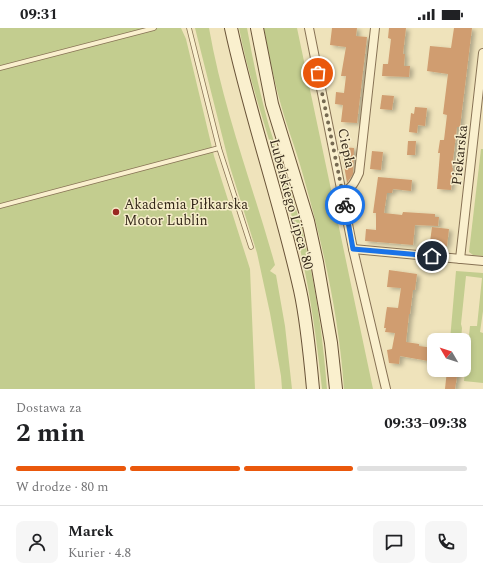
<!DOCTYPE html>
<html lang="pl">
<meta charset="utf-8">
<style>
:root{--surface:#fff;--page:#f6f6f6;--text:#202124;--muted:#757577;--line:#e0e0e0;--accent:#ea580c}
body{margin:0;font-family:Spectral,serif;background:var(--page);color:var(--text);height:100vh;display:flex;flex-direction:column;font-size:15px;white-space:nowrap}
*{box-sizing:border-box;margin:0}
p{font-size:13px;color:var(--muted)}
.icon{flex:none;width:22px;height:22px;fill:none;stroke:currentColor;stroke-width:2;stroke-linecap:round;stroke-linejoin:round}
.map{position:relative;height:361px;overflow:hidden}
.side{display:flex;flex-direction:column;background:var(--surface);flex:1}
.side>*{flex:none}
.needle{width:26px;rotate:309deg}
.controls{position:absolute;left:427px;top:305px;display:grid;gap:8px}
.controls a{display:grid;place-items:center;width:44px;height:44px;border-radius:8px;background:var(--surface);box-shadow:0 2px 6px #0003;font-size:20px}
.pin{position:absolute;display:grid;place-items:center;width:34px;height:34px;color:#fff;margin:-17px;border:2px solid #fff;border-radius:50%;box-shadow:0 1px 4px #0007}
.courier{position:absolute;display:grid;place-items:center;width:40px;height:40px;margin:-20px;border:3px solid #1a73e8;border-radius:50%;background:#fff;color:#222;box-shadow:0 1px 5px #0007}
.head em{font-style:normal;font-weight:700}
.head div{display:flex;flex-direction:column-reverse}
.head{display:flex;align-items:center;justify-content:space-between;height:68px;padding:0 16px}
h1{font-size:26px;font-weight:700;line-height:30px}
.bar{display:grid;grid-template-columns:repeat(4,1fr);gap:6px 4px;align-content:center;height:48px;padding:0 16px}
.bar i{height:5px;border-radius:3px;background:var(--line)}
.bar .selected{background:var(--accent)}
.bar p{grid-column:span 4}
.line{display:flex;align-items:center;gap:10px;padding:0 16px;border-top:1px solid var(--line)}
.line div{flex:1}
.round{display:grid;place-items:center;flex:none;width:42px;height:42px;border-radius:8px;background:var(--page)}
.status{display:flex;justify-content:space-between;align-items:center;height:28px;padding:0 20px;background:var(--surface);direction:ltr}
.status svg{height:11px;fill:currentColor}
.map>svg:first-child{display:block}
</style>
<div class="status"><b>09:31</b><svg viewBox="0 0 49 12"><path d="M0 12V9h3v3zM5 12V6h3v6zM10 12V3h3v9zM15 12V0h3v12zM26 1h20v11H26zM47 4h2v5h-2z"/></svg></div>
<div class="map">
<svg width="483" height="361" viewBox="0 0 483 361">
<defs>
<filter id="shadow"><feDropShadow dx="3.5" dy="2" stdDeviation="2" flood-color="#0004"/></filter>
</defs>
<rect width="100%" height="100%" fill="#efe3bb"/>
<!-- green -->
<g fill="#c3cd8f">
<path d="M0 0H181L186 11 214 128 250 241 255 361H0Z"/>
<path d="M195 0H209C223 81 253 158 275 237L270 243 276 247 285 298 292 361H282L281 348 270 285 257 225 230 139Z"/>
<path d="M239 0H247C253 33 260 66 269 98 280 133 293 167 302 202 315 254 323 308 327 361H322C316 304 308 248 293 193 276 128 252 66 239 0Z"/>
<path d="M264 0H297L373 361H344C339 288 323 217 303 147 299 132 294 118 289 103 278 70 270 35 264 0Z"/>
<path d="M481 121H483V228L473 227 469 224Z"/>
<path d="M456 243 483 245V283L480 304 483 305V355L464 353 470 298H477L482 250 466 248 461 296 462 300 461 312H450Z"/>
</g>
<!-- building -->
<g fill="#d09d6f" filter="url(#shadow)">
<path d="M332 0H357L356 8 367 9 357 95 341 94 343 77 335 76 336 64 344 65 346 48H341L346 19 330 17Z"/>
<path d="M389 0H406L403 26H405L404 38H410L409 49 382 48 383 36H388L391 11 388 10Z"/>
<path d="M454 0H472L460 99H457L452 140H453L451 162 437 161 440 125H438L440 112H444L447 87 443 86 448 46 427 43 430 18 451 20Z"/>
<path d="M382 67 394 68 392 82 380 81Z"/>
<path d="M415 79 427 80 425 98 418 97 417 105 409 104 411 85 414 86Z"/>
<path d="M408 113H416L415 127H407Z"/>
<path d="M341 119 354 120 353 146 347 155Z"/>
<path d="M372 123 383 124 381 142 370 141Z"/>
<path d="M378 149 412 152 411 163 393 161 392 165H387L384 185 402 187 403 184 435 186V189H439L438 198 415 197 413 217 365 213 366 201 376 202V185H373Z"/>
<path d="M432 199 449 201 447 218 433 216 434 214H430Z"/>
<path d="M389 242 417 246 415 262H413L410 286H409L406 314 419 316V318L434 320V334L400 328 399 336 389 335 387 322 392 321 395 305 385 304 386 300H384L386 285 387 279 398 280 401 260 387 259Z"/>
<path d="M447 342H458L455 361H445Z"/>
</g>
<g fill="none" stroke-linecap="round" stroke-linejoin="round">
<!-- lane casing -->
<g stroke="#877255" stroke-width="5.5">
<g id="lane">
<path d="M189 0 219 120 251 219"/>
<path d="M0 40 154 0"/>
<path d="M0 178 219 120"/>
</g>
</g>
<!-- street casing -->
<g stroke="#877255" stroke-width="10">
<g id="street">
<path d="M309 0 353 221 386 361"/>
<path d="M343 165C352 160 355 154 359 145L375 0"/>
<path d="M353 221 483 233"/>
<path d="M460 231 483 25"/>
</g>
</g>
<!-- secondary casing -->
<g stroke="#695338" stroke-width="14">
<g id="secondary">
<path d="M231 0C250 88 280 173 300 262 307 294 310 328 313 361"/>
<path d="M257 0 272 76 308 193 317 234 331 315 336 361"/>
</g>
</g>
<!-- lane -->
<use href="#lane" stroke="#faf0ce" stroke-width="4"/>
<!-- street -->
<use href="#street" stroke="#faf0ce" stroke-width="8"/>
<!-- secondary -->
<use href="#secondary" stroke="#faf0ce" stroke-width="12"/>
</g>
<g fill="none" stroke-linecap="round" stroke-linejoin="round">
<!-- done -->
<path stroke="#766a52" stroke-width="4" stroke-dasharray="0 7.2" d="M318 45 345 177"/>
<!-- route -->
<path stroke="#1a73e8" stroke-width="5" d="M345 177 353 221 432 228"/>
</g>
<!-- markers -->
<circle fill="#992822" stroke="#f7edcb" stroke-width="1.5" cx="116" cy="184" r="4"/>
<g text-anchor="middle" stroke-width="3" stroke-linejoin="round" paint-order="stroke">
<!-- street labels -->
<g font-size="14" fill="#35291a" stroke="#f7edcb">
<text transform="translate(347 120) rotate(78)" y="5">Ciepła</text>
<text transform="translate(459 127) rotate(-84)" y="5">Piekarska</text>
<text transform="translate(292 176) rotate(75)" y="5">Lubelskiego Lipca '80</text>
</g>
<!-- poi labels -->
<g font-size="14" fill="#35291a" stroke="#f7edcb" text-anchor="start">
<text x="124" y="181">Akademia Piłkarska<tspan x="124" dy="16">Motor Lublin</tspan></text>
</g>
</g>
</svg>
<div class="controls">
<a><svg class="needle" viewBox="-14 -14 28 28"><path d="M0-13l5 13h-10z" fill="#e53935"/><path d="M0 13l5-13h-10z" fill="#757577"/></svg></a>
</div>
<div class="pin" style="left:318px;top:45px;background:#ea580c"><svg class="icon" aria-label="bag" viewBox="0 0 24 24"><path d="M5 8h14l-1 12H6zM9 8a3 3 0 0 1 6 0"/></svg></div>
<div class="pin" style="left:432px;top:228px;background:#1f2937"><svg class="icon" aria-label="home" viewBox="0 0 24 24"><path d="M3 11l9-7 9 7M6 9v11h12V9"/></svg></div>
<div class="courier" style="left:345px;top:177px"><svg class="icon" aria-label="bike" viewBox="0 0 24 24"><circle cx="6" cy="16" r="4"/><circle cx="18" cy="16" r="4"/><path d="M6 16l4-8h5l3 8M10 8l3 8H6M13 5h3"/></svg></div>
</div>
<section class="side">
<div class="head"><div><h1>2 min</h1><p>Dostawa za</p></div><em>09:33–09:38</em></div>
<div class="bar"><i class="selected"></i><i class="selected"></i><i class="selected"></i><i></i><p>W drodze · 80 m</p></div>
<div class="line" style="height:72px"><a class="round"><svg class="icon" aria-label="person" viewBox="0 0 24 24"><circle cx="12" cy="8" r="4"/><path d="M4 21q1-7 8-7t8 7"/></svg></a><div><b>Marek</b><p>Kurier · 4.8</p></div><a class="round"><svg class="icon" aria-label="chat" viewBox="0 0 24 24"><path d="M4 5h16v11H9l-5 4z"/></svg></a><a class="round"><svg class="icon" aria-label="phone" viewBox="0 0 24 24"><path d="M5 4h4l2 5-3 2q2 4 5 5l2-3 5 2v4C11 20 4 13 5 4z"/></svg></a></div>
</section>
